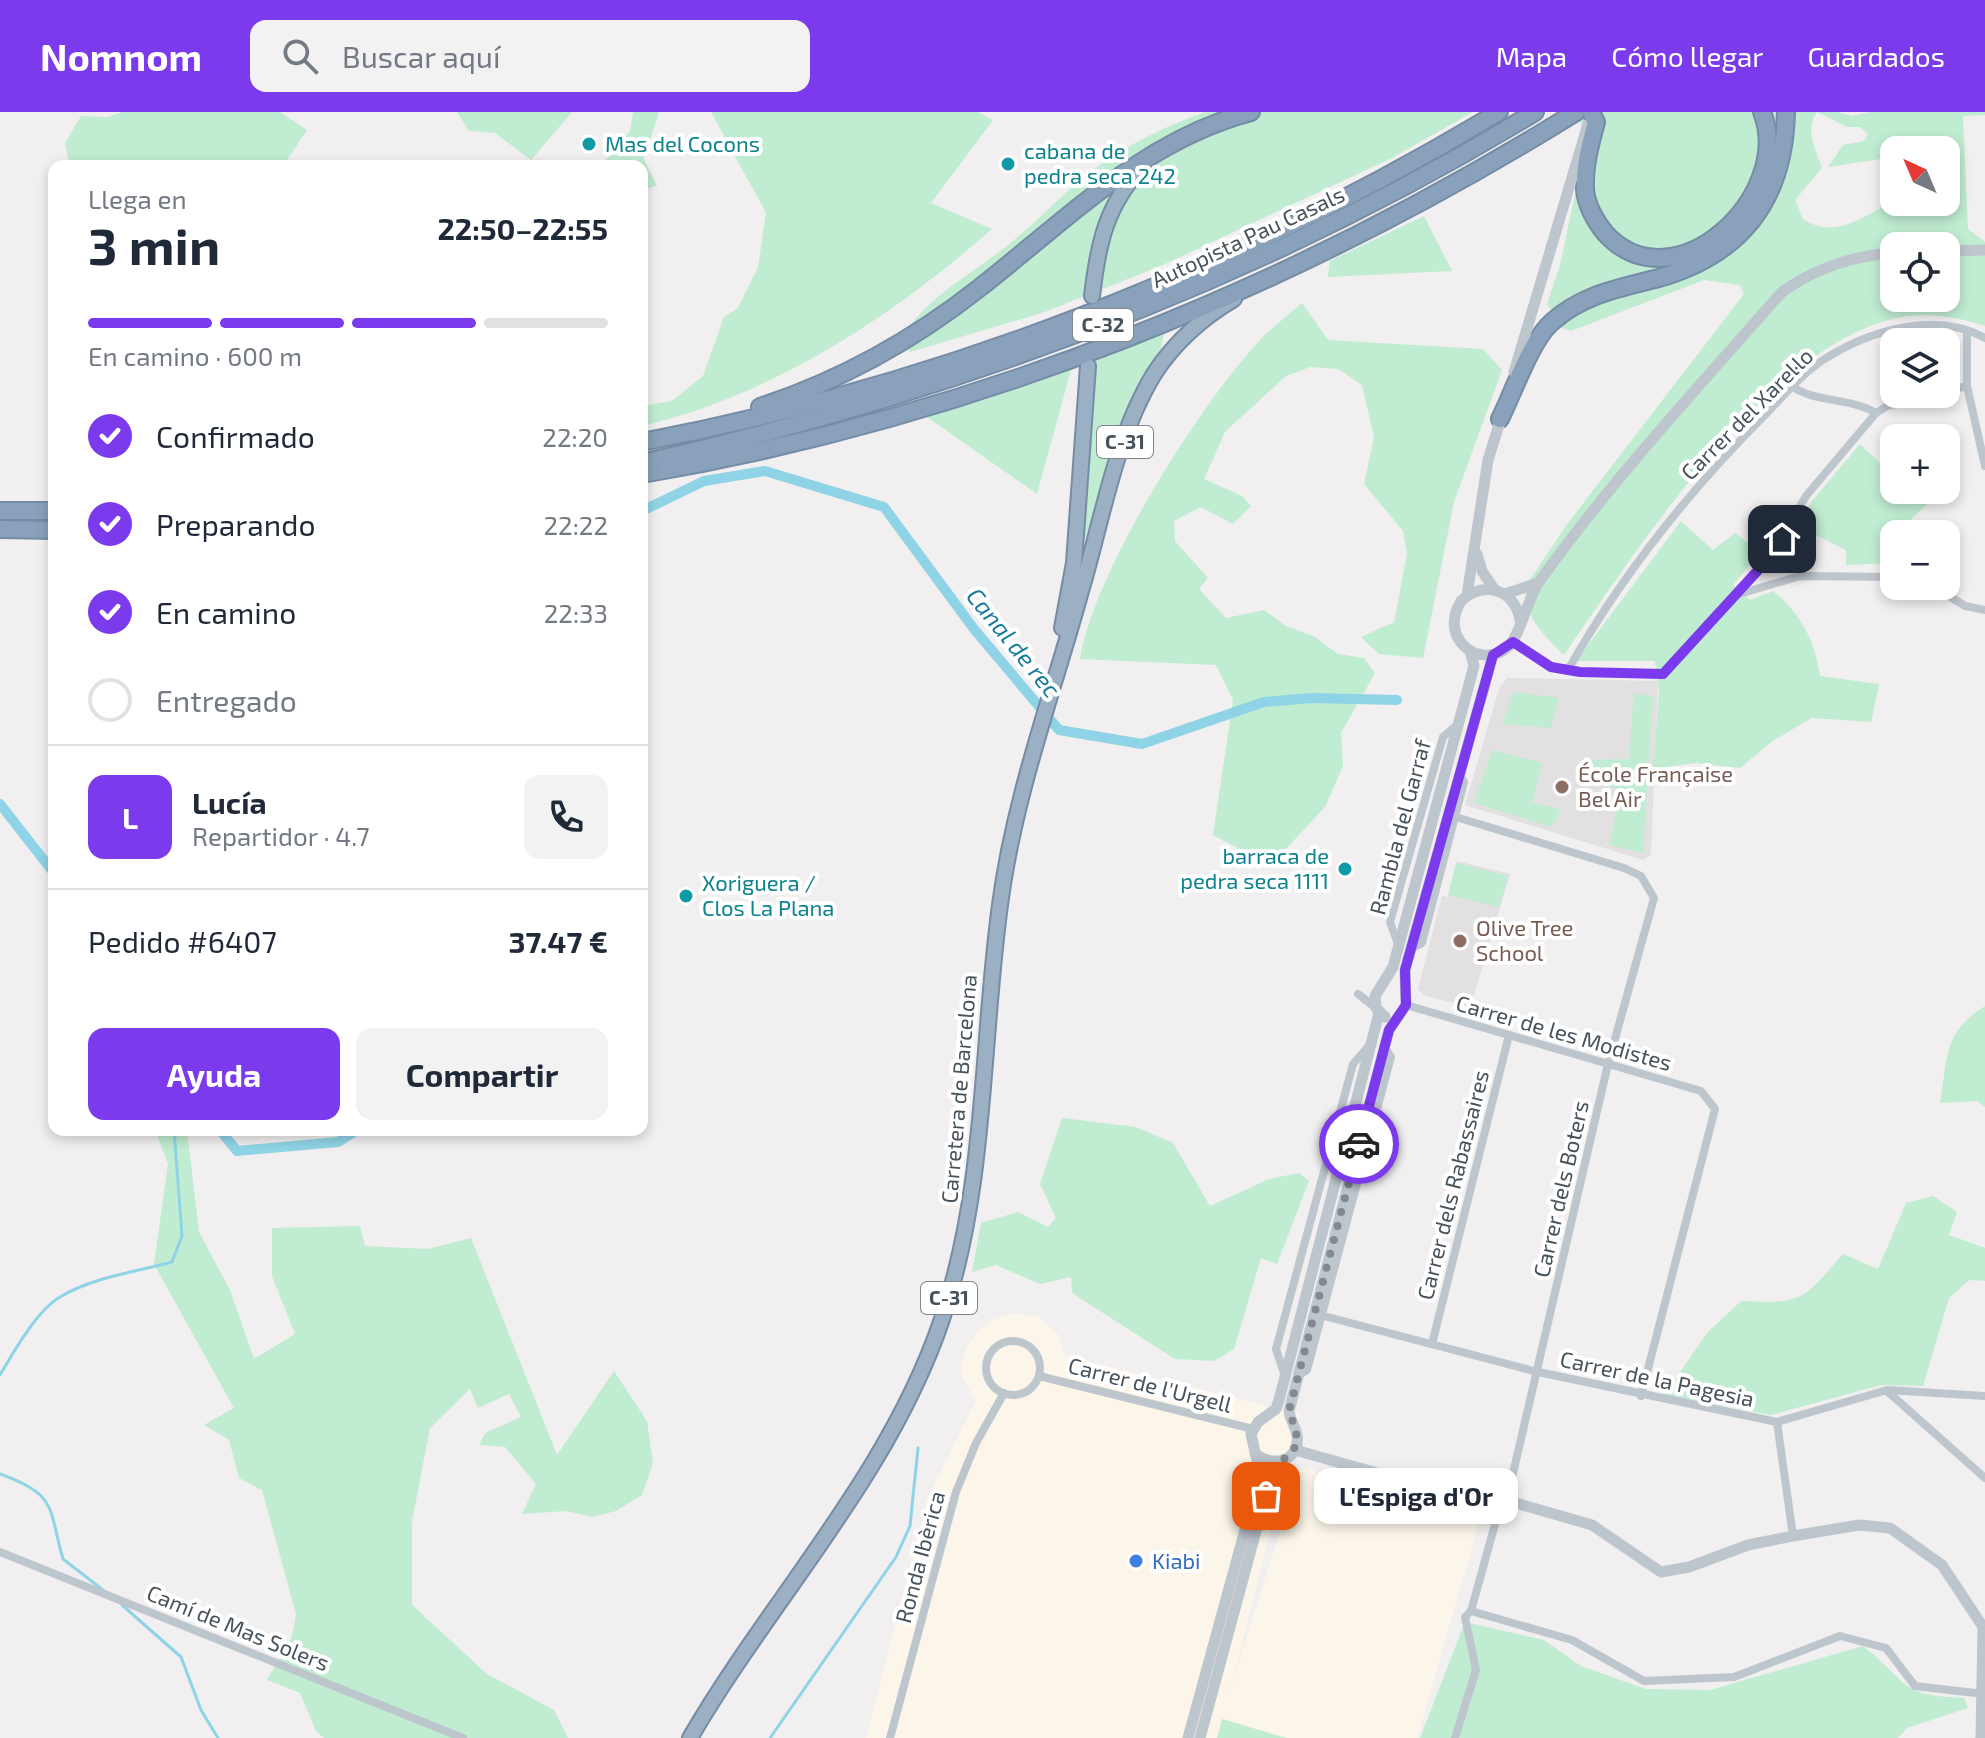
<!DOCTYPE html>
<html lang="es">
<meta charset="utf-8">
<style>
:root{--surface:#fff;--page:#f2f2f3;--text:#1f2937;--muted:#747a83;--line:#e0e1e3;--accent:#7c3aed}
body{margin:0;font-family:"Exo 2",sans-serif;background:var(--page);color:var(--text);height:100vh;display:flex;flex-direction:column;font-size:30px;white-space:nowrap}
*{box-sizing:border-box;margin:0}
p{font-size:26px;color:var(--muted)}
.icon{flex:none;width:44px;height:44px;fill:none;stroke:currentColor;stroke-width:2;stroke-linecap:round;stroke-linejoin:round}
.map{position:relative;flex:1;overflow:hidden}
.sheet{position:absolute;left:48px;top:48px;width:600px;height:976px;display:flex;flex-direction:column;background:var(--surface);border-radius:16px;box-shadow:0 4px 12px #0003}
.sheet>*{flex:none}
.needle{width:52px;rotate:316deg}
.fabs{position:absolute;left:1880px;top:24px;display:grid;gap:16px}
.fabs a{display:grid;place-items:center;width:80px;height:80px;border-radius:16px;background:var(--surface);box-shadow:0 4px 12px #0003;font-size:40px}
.pin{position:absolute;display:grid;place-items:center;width:68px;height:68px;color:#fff;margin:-34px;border-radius:16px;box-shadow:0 4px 12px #0006}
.courier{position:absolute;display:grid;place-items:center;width:80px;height:80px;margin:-40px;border:6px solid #7c3aed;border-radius:50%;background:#fff;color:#222;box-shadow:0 2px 10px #0007}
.bubble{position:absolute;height:56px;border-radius:16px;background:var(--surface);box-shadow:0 4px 12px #0003;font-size:26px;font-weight:700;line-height:56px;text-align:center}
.head em{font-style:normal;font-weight:700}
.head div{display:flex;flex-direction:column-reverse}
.head{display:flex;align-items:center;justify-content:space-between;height:136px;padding:0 40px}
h1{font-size:52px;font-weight:700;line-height:60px}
.bar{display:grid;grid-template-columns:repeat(4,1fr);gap:12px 8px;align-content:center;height:96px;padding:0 40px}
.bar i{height:10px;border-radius:6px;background:var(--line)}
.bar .current{background:var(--accent)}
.bar p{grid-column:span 4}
.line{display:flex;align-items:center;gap:20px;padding:0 40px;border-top:2px solid var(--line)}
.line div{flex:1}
.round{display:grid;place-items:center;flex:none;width:84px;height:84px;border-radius:16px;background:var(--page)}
ol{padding:0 40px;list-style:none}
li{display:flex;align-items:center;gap:24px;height:88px}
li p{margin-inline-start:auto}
li .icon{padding:8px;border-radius:50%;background:var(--accent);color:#fff;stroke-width:4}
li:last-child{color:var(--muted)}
li i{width:44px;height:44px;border:4px solid var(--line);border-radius:50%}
.action{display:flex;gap:16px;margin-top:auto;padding:16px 40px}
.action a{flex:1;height:92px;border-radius:16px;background:var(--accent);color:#fff;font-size:32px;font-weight:700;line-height:92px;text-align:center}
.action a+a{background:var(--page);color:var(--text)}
header{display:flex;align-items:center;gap:48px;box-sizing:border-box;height:112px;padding:0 40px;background:var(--accent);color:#fff}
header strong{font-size:38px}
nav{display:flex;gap:44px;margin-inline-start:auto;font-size:28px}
.search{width:560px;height:72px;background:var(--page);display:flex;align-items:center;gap:20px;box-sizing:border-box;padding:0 28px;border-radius:16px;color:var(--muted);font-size:30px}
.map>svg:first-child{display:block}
</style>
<header>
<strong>Nomnom</strong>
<div class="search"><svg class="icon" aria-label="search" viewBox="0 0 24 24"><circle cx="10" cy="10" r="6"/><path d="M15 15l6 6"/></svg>Buscar aquí</div>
<nav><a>Mapa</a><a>Cómo llegar</a><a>Guardados</a></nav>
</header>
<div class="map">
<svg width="1985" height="1626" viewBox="0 0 1985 1626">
<rect width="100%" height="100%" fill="#f1efef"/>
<!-- commercial -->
<path fill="#fbf6e9" d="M1011 1201 1038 1205 1048 1213 1058 1222 1066 1244 1300 1302 1229 1583 1300 1354 1476 1400 1480 1408 1417 1626H1286L1223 1607 1217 1626H866L927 1388 976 1289 962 1264V1247L969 1231 979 1219 990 1209Z"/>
<!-- education -->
<g fill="#e2e0e0">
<path d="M1507 566 1658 569 1651 743 1643 748 1465 693 1499 577Z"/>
<path d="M1457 749 1510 762 1473 887 1465 885 1467 894 1425 884 1418 877 1442 784 1448 785Z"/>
</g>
<!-- green -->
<g fill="#c0ecd1" fill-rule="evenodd">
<path d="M121 0H280L307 18 283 54H70L65 31 81 4 108 5Z"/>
<path d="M457 0H572L531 48 495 21 469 19Z"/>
<path d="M633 0H659L644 47 657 74 642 77V54H601L630 19Z"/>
<path d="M711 0H978L993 8 931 91 992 117C892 205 773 283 642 314V294L672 289 703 264 724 205 738 196 758 155 766 101Z"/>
<path d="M1205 0H1473L1392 46 1163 153 1042 201 910 240 903 225C924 187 970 163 1003 137 1031 115 1055 90 1081 67 1117 38 1162 15 1205 0Z"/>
<path d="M1578 0H1837L1852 4 1869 0H1985V3L1963 4 1968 117 1985 130V214C1954 204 1921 199 1889 208 1763 241 1636 439 1564 543 1545 525 1519 500 1527 472L1568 411 1744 182 1740 173 1704 168 1571 219 1562 216 1547 192 1560 153 1586 31ZM1817 0 1847 15H1860L1868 22 1864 29 1843 33 1828 55 1894 45V38H1946V90C1932 90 1909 86 1896 90 1865 100 1838 130 1803 107L1795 88 1822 56C1816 38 1804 18 1817 0ZM1894 134H1946V186H1894Z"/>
<path d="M1424 104 1452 159 1328 165 1330 149Z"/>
<path d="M1302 191 1328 228 1483 237 1502 258 1454 390 1423 546 1379 542 1361 525 1394 510 1407 442 1403 419 1364 372 1374 325 1362 273 1338 257 1310 255 1286 264 1225 320 1204 367 1242 384 1251 394 1233 412 1201 395 1174 409 1175 429 1208 466 1199 477 1226 506 1264 498 1286 514 1315 525 1338 542 1364 546 1375 561 1341 621 1343 654 1325 695 1281 742 1251 743 1213 723 1233 588 1216 553 1080 547C1093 461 1203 286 1265 223 1277 212 1290 201 1302 191Z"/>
<path d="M1165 217 1158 249 1088 430 1082 423 1094 245Z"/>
<path d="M1072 254 1037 382 927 305Z"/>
<path d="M1860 332 1894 365V378H1943L1908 410V422H1894V451L1846 453V438L1797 414 1812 389Z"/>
<path d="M1681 409 1713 438 1735 421 1760 440 1733 473 1750 488 1773 479C1800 501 1815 528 1820 564L1879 572 1871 610 1812 606 1774 628 1740 656 1695 651 1653 657 1659 578 1655 549H1576Z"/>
<path d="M1514 580 1559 586 1551 616 1502 612Z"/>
<path d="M1634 582 1653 584 1643 741 1610 733 1620 678 1579 666 1586 648 1629 647Z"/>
<path d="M1492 638 1542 651 1532 690 1561 698 1552 715 1474 691Z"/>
<path d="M1456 751 1508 764 1499 795 1448 783Z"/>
<path d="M1985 894V995L1977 989 1940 991C1948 947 1942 921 1985 894Z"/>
<path d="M1062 1006 1136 1015 1173 1031 1210 1094 1269 1067 1299 1061 1309 1069 1277 1152 1261 1146 1234 1237 1214 1249 1175 1247 1072 1181 1071 1165 1040 1172 996 1153 972 1160 981 1111 1018 1100 1048 1115 1056 1106 1040 1072Z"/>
<path d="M155 1018H187L199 1120 230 1178 254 1247 295 1222 272 1164V1116L360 1114 365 1134 428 1137 471 1126 557 1343 614 1259 647 1309 653 1351 642 1383 616 1399 592 1405 566 1399 522 1402 536 1372 505 1335 479 1333 485 1321 521 1305 509 1282 478 1296 470 1277 430 1316 412 1409V1493L487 1562 554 1598 568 1626H324L316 1619 300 1581 267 1568 292 1524 296 1502 262 1378 239 1366 229 1328 204 1313 234 1296 154 1152 168 1052Z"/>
<path d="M1933 1084 1957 1100 1949 1123 1985 1136V1169L1969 1168 1949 1186 1923 1274 1881 1273 1771 1303 1664 1283 1707 1221 1741 1189C1805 1192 1802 1188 1843 1142L1878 1157 1906 1091Z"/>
<path d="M1465 1510 1544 1528 1581 1554 1646 1577 1710 1578 1863 1534C1911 1572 1897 1583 1964 1586L1968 1596 1907 1616 1898 1626H1420Z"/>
<path d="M1222 1607 1286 1626H1217Z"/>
</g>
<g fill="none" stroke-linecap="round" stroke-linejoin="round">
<!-- stream -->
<g stroke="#8fd4e6" stroke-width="3">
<path d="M0 1263C13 1241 37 1198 60 1185 93 1165 136 1160 172 1150L182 1124 174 1018"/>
<path d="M0 1362C58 1383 48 1395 63 1447L103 1478"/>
<path d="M122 1493 181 1545 201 1598 218 1626"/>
<path d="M770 1626 896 1445 910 1414 918 1336"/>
</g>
<!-- canal -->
<g stroke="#8fd4e6" stroke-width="10">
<path d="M642 399 704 369 765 359 884 395 974 517 1059 618 1142 632 1264 590 1312 586 1397 588"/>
<path d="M0 692 54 761"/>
<path d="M220 1018 237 1039 338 1030 357 1018"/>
</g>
<!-- trunk casing -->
<g stroke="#758ca6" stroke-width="18">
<g id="trunk">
<path d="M1092 184C1098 132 1106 92 1144 53"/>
<path d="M1062 516 1074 451 1088 254"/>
<path d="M690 1626C772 1485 889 1364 942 1207 987 1072 981 932 1000 793 1014 685 1052 584 1081 479 1102 409 1115 326 1154 262 1174 231 1202 206 1234 187"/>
</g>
</g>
<!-- motorway casing -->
<g stroke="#758ca6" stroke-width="20">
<g id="motorway">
<path d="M1591 0 1596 10C1590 32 1584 54 1585 77 1586 92 1595 109 1605 121 1674 197 1795 83 1762 0"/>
<path d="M760 295C839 269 912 229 978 177 1063 111 1143 28 1251 0"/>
<path d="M1500 307C1513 281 1531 228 1552 210 1583 182 1620 176 1659 166 1743 142 1784 87 1786 0"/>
<path d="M642 330C941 274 1239 157 1499 0"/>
<path d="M642 351C956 280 1259 168 1535 0"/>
<path d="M642 362C972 306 1292 177 1576 0"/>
<path d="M0 399H54"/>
<path d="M0 417 54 418"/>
</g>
</g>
<!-- minor -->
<g stroke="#bec6cd" stroke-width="8">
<path d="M1967 220V274L1985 354"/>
<path d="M1793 275C1817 291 1849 285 1876 301"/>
<path d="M1946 279 1967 274"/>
<path d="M1919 422 1921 415"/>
<path d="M1933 474 1965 494 1985 498"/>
<path d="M1739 480 1772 443 1806 384 1876 301 1887 294 1937 282"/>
<path d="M1513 530 1551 555 1580 560 1663 562 1736 483 1800 464 1894 465"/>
<path d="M1568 558C1621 464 1689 379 1765 303 1783 284 1802 262 1823 248 1868 219 1935 198 1985 226"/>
<path d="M1398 832 1390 810 1443 625 1457 613"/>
<path d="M1411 837 1422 831 1464 670 1460 663"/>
<path d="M1358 882 1376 896"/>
<path d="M1406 893 1701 979 1715 997 1641 1284"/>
<path d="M1324 1204 1538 1260 1777 1310 1887 1278 1985 1284"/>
<circle cx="1013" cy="1256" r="27"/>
<path d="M1432 1232 1509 923"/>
<path d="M1299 1263 1307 1258 1391 945 1385 935"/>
<path d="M1039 1264 1253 1317"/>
<path d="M1285 1264 1276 1237 1353 952 1369 934"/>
<path d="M1887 1279 1985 1366"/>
<path d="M1777 1310 1793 1424"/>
<path d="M0 1440 463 1626"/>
<path d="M1471 1499 1572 1528 1644 1569 1734 1565 1840 1524 1886 1536 1915 1574 1984 1582"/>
<path d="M890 1626 956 1380 976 1331 1004 1281"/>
<path d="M1455 1626 1476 1558 1465 1505 1471 1499 1502 1387 1511 1370 1608 952 1654 786 1641 764 1624 756 1456 705"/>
</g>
<!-- tertiary -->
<g stroke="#bec6cd" stroke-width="11">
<path d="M1946 139 1985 138"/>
<path d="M1514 260 1588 12"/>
<path d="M1477 442 1482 459 1494 477"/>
<path d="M1505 482 1538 471"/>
<path d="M1467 483 1488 348 1503 300"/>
<path d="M1520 508C1515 477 1483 468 1461 489 1452 504 1451 521 1464 534 1476 546 1496 546 1508 535 1519 526 1527 488 1539 470 1611 369 1700 273 1782 180 1814 157 1854 143 1894 141"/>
<path d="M1385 905 1376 896 1375 884 1393 855 1474 554 1470 539"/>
<path d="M1295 1338 1452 1382 1502 1387 1592 1413 1661 1460 1689 1455 1748 1433 1793 1424 1859 1413 1890 1416 1942 1453 1983 1515 1981 1626"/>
<path d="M1255 1341C1271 1356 1300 1350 1297 1324 1296 1315 1290 1308 1289 1299L1389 918 1406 893 1405 858 1493 543"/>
<path d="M1188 1626 1254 1385 1258 1353 1251 1322 1258 1310 1276 1297 1279 1288 1379 901"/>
<path d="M1200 1626 1272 1360 1279 1350"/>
</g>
<!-- trunk -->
<use href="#trunk" stroke="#9cb0c3" stroke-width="14"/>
<!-- motorway -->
<use href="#motorway" stroke="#89a1ba" stroke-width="16"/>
</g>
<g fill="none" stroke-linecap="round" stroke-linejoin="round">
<!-- done -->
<path stroke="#83898f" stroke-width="8" stroke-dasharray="0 14.4" d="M1266 1384 1272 1360 1297 1333 1296 1319 1289 1299 1359 1032"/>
<!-- route -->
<path stroke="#7c3aed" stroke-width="10" d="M1359 1032 1389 918 1406 893 1405 858 1493 543 1513 530 1551 555 1580 560 1663 562 1772 443 1782 427"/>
</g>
<!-- markers -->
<g fill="#0f9aa8" stroke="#fff" stroke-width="3">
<circle cx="589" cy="32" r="8"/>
<circle cx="1008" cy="52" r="8"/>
<circle cx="1345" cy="757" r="8"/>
<circle cx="686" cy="784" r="8"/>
</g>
<g fill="#8d6e63" stroke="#fff" stroke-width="3">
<circle cx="1562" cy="675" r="8"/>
<circle cx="1460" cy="829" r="8"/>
</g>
<circle fill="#3f7fe0" stroke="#fff" stroke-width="3" cx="1136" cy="1449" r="8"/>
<g text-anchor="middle" stroke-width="8" stroke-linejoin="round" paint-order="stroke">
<!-- shield labels -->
<g fill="#fff" stroke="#7f868c" stroke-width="2">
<rect x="1073" y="197" width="60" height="32" rx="6"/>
<rect x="1097" y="314" width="56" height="32" rx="6"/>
<rect x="921" y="1170" width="56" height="32" rx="6"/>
</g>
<g font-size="20" font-weight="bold" fill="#48525b">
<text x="1103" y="220">C-32</text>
<text x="1125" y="337">C-31</text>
<text x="949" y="1193">C-31</text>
</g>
<!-- culture labels -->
<g font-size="22" fill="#0d838f" stroke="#fff" text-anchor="start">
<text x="605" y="40">Mas del Cocons</text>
<text x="1024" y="47">cabana de<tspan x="1024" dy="25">pedra seca 242</tspan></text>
<text x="1329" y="752" text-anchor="end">barraca de<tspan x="1329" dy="25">pedra seca 1111</tspan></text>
<text x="702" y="779">Xoriguera /<tspan x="702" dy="25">Clos La Plana</tspan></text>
</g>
<!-- street labels -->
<g font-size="22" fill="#48525b" stroke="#fff">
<text transform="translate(1248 125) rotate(-25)" y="8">Autopista Pau Casals</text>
<text transform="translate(1747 302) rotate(-45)" y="8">Carrer del Xarel·lo</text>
<text transform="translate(1400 715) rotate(-75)" y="8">Rambla del Garraf</text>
<text transform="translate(1564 921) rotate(16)" y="8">Carrer de les Modistes</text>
<text transform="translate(959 977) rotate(-85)" y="8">Carretera de Barcelona</text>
<text transform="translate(1453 1073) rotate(-76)" y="8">Carrer dels Rabassaires</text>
<text transform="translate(1561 1077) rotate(-77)" y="8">Carrer dels Boters</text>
<text transform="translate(1657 1267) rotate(12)" y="8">Carrer de la Pagesia</text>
<text transform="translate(1150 1273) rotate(14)" y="8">Carrer de l'Urgell</text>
<text transform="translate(920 1445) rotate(-75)" y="8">Ronda Ibèrica</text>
<text transform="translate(238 1516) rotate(22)" y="8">Camí de Mas Solers</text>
</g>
<!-- education labels -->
<g font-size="22" fill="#785e54" stroke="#fff" text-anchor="start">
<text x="1578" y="670">École Française<tspan x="1578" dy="25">Bel Air</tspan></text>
<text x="1476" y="824">Olive Tree<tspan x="1476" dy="25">School</tspan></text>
</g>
<!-- shop labels -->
<g font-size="22" fill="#366cbe" stroke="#fff" text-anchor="start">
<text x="1152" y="1457">Kiabi</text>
</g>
<!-- water labels -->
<g font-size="24" font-style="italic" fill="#157c9a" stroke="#fff">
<text transform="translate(1013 531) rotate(51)" y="8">Canal de rec</text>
</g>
</g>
</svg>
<div class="fabs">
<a><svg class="needle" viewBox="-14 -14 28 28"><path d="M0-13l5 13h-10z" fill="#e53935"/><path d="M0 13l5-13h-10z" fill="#747a83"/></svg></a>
<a><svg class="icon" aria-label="locate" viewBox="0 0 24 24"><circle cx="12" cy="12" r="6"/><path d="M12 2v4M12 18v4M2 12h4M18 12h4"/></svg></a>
<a><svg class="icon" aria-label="layers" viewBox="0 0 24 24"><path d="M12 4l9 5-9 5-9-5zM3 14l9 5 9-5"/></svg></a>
<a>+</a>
<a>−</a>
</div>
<div class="pin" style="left:1266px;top:1384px;background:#ea580c"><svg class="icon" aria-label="bag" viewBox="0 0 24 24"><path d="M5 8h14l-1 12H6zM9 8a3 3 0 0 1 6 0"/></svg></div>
<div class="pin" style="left:1782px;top:427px;background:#1f2937"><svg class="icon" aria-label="home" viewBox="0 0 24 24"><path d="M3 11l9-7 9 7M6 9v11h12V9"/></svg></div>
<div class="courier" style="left:1359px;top:1032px"><svg class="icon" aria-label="car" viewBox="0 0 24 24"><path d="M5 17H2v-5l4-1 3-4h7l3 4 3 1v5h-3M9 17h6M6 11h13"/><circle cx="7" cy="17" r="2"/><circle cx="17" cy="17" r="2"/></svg></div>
<div class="bubble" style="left:1314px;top:1356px;width:204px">L'Espiga d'Or</div>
<section class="sheet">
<div class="head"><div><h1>3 min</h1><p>Llega en</p></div><em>22:50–22:55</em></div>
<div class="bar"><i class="current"></i><i class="current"></i><i class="current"></i><i></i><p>En camino · 600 m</p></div>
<ol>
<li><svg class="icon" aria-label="check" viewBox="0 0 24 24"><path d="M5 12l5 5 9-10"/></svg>Confirmado<p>22:20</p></li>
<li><svg class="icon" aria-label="check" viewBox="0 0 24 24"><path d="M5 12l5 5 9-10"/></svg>Preparando<p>22:22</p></li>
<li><svg class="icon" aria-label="check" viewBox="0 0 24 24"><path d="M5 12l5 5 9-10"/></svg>En camino<p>22:33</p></li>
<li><i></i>Entregado</li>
</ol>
<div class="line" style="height:144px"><b class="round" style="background:var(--accent);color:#fff">L</b><div><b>Lucía</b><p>Repartidor · 4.7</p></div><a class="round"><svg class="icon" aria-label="phone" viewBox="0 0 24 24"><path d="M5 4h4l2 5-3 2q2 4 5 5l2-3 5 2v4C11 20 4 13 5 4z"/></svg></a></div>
<div class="line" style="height:104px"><div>Pedido #6407</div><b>37.47 €</b></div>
<div class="action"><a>Ayuda</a><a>Compartir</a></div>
</section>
</div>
